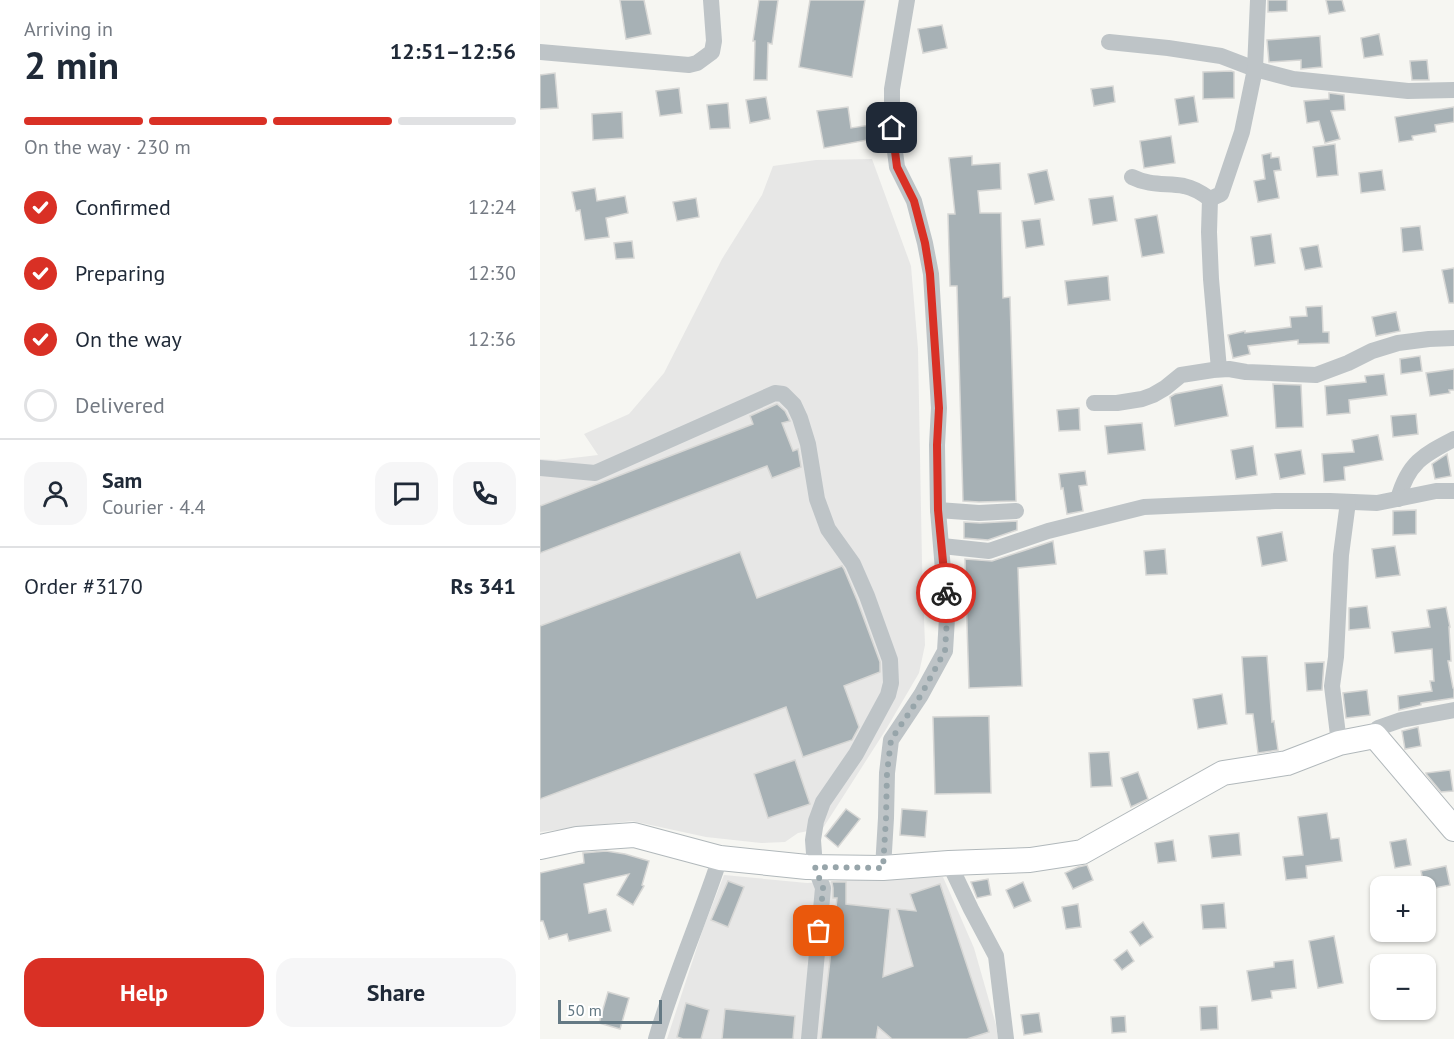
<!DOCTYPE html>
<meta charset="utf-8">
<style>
:root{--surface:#fff;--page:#f6f6f7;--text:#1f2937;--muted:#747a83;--line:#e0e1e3;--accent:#d93025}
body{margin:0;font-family:"PT Sans",sans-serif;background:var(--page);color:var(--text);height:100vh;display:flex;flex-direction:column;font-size:22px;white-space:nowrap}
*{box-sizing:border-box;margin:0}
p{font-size:20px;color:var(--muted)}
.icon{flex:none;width:33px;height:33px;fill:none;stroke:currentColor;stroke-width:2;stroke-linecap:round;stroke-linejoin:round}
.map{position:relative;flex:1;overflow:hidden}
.details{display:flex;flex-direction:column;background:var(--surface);width:540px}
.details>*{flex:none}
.controls{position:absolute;left:830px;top:876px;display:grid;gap:12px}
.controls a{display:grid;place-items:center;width:66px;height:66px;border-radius:12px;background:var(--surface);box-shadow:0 2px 4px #0004;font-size:30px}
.scale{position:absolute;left:18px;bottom:15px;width:104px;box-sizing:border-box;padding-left:6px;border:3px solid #647984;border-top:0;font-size:16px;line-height:21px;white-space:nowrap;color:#647984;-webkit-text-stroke:4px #fff;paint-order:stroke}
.pin{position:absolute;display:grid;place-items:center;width:51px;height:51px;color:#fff;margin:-26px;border-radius:12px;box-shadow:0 3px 9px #0006}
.courier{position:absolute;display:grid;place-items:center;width:60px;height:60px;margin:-30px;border:4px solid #d93025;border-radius:50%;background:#fff;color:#222;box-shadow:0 2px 8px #0007}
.head em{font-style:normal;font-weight:800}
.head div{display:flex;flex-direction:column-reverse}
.head{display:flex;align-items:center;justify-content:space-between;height:102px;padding:0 24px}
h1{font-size:39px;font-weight:800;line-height:45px}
.bar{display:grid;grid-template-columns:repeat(4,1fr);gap:9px 6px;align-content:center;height:72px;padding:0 24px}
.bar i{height:8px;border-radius:4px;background:var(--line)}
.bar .current{background:var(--accent)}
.bar p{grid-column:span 4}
.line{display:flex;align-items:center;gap:15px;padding:0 24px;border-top:2px solid var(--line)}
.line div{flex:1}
.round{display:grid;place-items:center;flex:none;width:63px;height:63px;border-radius:18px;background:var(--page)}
ol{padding:0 24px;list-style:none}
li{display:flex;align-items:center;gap:18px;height:66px}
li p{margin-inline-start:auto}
li .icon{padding:6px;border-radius:50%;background:var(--accent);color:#fff;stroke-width:4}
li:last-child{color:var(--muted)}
li i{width:33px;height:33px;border:3px solid var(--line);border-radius:50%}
.cta{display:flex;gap:12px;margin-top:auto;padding:12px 24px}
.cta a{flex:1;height:69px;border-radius:18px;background:var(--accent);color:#fff;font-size:24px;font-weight:800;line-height:69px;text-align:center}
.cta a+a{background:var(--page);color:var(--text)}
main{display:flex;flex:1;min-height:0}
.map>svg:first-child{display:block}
</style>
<main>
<section class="details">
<div class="head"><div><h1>2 min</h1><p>Arriving in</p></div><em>12:51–12:56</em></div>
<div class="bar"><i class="current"></i><i class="current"></i><i class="current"></i><i></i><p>On the way · 230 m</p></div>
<ol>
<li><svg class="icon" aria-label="check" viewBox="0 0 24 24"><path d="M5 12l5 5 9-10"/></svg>Confirmed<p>12:24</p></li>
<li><svg class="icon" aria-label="check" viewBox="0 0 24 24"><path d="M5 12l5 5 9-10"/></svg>Preparing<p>12:30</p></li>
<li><svg class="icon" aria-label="check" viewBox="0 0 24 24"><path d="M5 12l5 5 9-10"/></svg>On the way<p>12:36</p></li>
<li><i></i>Delivered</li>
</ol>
<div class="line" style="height:108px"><a class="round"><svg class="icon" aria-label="person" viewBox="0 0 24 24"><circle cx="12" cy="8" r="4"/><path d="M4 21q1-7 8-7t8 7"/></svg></a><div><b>Sam</b><p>Courier · 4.4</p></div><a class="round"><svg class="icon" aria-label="chat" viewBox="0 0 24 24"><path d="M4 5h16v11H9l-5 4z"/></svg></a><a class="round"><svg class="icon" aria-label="phone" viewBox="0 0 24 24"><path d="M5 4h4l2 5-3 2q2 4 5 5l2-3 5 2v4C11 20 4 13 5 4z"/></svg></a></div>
<div class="line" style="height:78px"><div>Order #3170</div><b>Rs 341</b></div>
<div class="cta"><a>Help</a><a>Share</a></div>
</section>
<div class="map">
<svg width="914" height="1039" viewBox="0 0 914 1039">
<rect width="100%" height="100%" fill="#f6f6f2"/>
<!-- built -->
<g fill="#e7e7e6">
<path d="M332 159 371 266 378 349 382 562 385 645 379 673 345 731 283 828 258 833 245 842 221 843 166 837 92 821 0 832V459L16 460 58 455 44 434 89 414 124 373 182 259 222 195 233 166 276 160Z"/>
<path d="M184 875 267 883 369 876 403 877 434 948 456 1025 458 1039H127L163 929Z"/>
</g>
<!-- building -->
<g fill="#a7b1b5" stroke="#d7d7d5" stroke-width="1.5">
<path d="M80 0H104L111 34 86 39Z"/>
<path d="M219 0H238L232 44 228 43 227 80H214L215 41H213Z"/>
<path d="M270 0H325L312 77 259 67Z"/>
<path d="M728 0H747V11L728 12Z"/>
<path d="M786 0H802L805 11 789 14Z"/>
<path d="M402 25 407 48 383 53 378 29Z"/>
<path d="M839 34 843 55 824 58 821 38Z"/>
<path d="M780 36 782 67 761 69V60L729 62 727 40Z"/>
<path d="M887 60 889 80H872L870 61Z"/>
<path d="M691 71 694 72V98L663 99V72Z"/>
<path d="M15 73 18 108 0 109V75Z"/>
<path d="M573 86 575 102 554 106 551 89Z"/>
<path d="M139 88 142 113 120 116 116 91Z"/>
<path d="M789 93 804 95 805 110 791 111 800 139 785 143 779 121 767 123 764 101 789 99Z"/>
<path d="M654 96 658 122 639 125 635 99Z"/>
<path d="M226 97 230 119 210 123 206 100Z"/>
<path d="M188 103 190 128 170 129 167 105Z"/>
<path d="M308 107 311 128 330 125 333 139 284 148 277 111Z"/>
<path d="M914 107V122L895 125 896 132 872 136 873 140 859 142 855 117Z"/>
<path d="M82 112 83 138 53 140 52 114Z"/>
<path d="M631 136 635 163 604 168 600 141Z"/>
<path d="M795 144 798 175 777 177 773 147Z"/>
<path d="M731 153V158L739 157 741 170 734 171 739 198 718 202 714 181 725 179 722 155Z"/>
<path d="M432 156V165L460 163 461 189 438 191 440 213H461L463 298 470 297 476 501 439 502 423 501 417 286H410L408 214H415L409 158Z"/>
<path d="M507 170 514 200 495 204 488 174Z"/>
<path d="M842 170 845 190 821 193 819 173Z"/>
<path d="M55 188 57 201 85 196 88 213 66 218 69 237 45 240 40 210 36 211 32 192Z"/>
<path d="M573 196 577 221 553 225 549 199Z"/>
<path d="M156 198 159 217 137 221 133 202Z"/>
<path d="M617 215 624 253 602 257 595 219Z"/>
<path d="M500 219 504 245 486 248 482 221Z"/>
<path d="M880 226 883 250 863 252 861 228Z"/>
<path d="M731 234 735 263 715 266 711 237Z"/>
<path d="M92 241 94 258 76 259 74 243Z"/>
<path d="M778 245 782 267 765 270 760 248Z"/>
<path d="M914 268V303H909L902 270Z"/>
<path d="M568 276 570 300 528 305 525 281Z"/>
<path d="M782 306 783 332H789V343L758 344V340L708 346 710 354 693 358 688 335 705 331V333L751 327 750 317 767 316 766 307Z"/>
<path d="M856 312 860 331 836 336 832 317Z"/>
<path d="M880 356 882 371 861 374 860 359Z"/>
<path d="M914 369V390H909L910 393 890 396 886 373Z"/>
<path d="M844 374 847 395 809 400 810 413 787 415 785 386 826 382 825 376Z"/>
<path d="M733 384 761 385 763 427 736 428Z"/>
<path d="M682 385 688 416 635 426 630 397 635 394Z"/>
<path d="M237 404 245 411 250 421 242 423 253 451 258 449 261 467 232 478 227 466 0 553V506L213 424 210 416Z"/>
<path d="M539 408 540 430 519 431 517 410Z"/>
<path d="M876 414 878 434 853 437 851 416Z"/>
<path d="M602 423 605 450 568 454 565 426Z"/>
<path d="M838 435 843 460 804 467 805 480 784 482 782 454 814 452 812 440Z"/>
<path d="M713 446 717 475 696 479 691 450Z"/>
<path d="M761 450 765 474 740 479 735 454Z"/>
<path d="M907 454 911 476 895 479 892 464Z"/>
<path d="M545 471 547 485 539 486 543 511 527 514 523 488 521 489 519 474Z"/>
<path d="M876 510V534L853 535V511Z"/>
<path d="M477 521V530L448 540 424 538V522L440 523Z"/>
<path d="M742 532 747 561 722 566 717 537Z"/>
<path d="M513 541 516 564 478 568 482 686 429 688 425 559 452 561Z"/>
<path d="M855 546 860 575 836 578 832 549Z"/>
<path d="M625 549 627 574 606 575 604 551Z"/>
<path d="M200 552 217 598 302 566 304 569 317 600 340 662V672L304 686 319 727 312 740 263 757 246 707 0 799V626Z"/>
<path d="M827 606 830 628 809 630V608Z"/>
<path d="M906 607 910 627H909L911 661H908L913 688H914V698L881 703V705L859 710 858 696 892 691 890 681H894L892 649 855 653 852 632 890 627 887 610Z"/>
<path d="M727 656 732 722 734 721 738 750 718 753 713 714H706L702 657Z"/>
<path d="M784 662 782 690 767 691 765 663Z"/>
<path d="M827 690 830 715 806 718 803 693Z"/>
<path d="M682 694 687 724 658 729 653 699Z"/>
<path d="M449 716 451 793 395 794 393 717Z"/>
<path d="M878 727 881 746 865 749 862 731Z"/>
<path d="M569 752 572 786 551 787 549 753Z"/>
<path d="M255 760 270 804 228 818 214 774Z"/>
<path d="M910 770 913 791 901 792 887 775 886 773Z"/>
<path d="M598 772 608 799 591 807 581 778Z"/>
<path d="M306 809 320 819 298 847 285 836Z"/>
<path d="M362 809 387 811 385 837 360 835Z"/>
<path d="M787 813 791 839 799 838 802 861 766 866 767 878 746 880 743 857 763 855 758 817Z"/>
<path d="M699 833 701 855 672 858 669 836Z"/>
<path d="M866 839 871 865 855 868 850 842Z"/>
<path d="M633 840 636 861 618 863 615 843Z"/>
<path d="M66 851 85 854 109 861 102 885 104 886 93 905 77 895 89 874 44 884 49 913 66 909 71 931 29 941 27 934 9 939 3 921H0V873L44 863 43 853Z"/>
<path d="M547 865 553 880 533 889 525 873 538 867Z"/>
<path d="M906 866 910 885 885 890 881 871Z"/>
<path d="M448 879 451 895 437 898 431 882Z"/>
<path d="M188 881 204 887 188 927 171 920Z"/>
<path d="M292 882H306V904L350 909 343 977 373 966 357 909 376 911 370 894 400 884 449 1032 427 1039H352L338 1027 336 1039H281L297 898H293V888Z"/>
<path d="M483 882 491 901 474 908 466 890Z"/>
<path d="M684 903 686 928 663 929 661 905Z"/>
<path d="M538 904 541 927 526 929 522 907Z"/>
<path d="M603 922 613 937 600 946 590 932Z"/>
<path d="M794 936 803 983 778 988 769 941Z"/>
<path d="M587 950 594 961 582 970 574 960Z"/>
<path d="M753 960 756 988 731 991 732 998 712 1001 707 971 734 967V962Z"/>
<path d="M68 992 89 998 80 1029 59 1023Z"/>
<path d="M146 1003 169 1010 161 1039H143L137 1037Z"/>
<path d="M677 1006 678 1029 661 1030 660 1007Z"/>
<path d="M185 1009 255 1016 253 1039H182Z"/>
<path d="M499 1013 502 1032 484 1035 481 1015Z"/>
<path d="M585 1016 586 1032 572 1033 571 1017Z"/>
</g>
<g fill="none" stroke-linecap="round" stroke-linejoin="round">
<!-- secondary casing -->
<g stroke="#b1b8bb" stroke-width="26">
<path id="secondary" d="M0 847 37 839 94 835 180 858 267 867 343 868 409 863 490 860 542 852 683 773 747 763 799 743 835 736 914 829"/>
</g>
<!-- street -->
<g stroke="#bec4c7" stroke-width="16">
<path d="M569 42 628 48 681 56 715 69 753 79 868 91 914 90"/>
<path d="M0 52 149 65 157 63 172 52 174 41 171 0"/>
<path d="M592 177C610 186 625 183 644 186 654 188 662 193 670 199L669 232 671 279 679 369"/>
<path d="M670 199 681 194 702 132 715 69 718 0"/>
<path d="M554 403H577L602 399 613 395 625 388 641 375 673 370 689 369 706 372 776 375 808 363 832 351 858 343 889 339 914 338"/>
<path d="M0 468 55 473 235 393 243 394 254 405 260 418 268 444 277 499 288 529 313 564 327 596 350 660 351 683 348 695 316 754 283 802 276 821 273 840 275 867 283 888 269 1039"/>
<path d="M858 499C868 463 883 455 914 439"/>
<path d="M398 510 439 513 476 511"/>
<path d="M402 546 449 551 508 531 604 507 735 501H790L837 503 896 491H914"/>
<path d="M835 736 838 728 861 720 914 710"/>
<path d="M799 743 792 686 796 657 801 555 808 502"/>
<path d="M409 863 431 909 456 956 466 1039"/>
<path d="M343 868 346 818 347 773 351 740 381 695 405 651 407 618 398 510 397 445 399 408 391 274 385 243 374 201 357 167 352 128V89L367 0"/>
<path d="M116 1039C134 977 160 919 180 858"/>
</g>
<!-- secondary -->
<use href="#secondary" stroke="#fff" stroke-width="24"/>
</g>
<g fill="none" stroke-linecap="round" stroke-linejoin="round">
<!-- done -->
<path stroke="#97a5aa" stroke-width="6" stroke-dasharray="0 10.8" d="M279 931 283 888 275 867 343 868 346 818 347 773 351 740 381 695 405 651 407 618 406 593"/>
<!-- route -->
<path stroke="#d93025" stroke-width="8" d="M352 128 357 167 374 201 385 243 390 274 399 408 397 445 398 510 406 593"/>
</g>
</svg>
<div class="controls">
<a>+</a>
<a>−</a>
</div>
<div class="scale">50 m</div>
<div class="pin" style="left:279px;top:931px;background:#ea580c"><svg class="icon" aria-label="bag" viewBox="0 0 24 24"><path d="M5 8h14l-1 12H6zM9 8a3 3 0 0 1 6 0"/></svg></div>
<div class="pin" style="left:352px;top:128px;background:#1f2937"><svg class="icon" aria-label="home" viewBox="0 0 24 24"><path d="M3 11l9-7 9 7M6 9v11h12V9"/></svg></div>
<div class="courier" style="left:406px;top:593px"><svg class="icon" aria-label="bike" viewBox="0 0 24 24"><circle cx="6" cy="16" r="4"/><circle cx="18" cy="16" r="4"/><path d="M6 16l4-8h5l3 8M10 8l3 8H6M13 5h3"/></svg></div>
</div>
</main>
